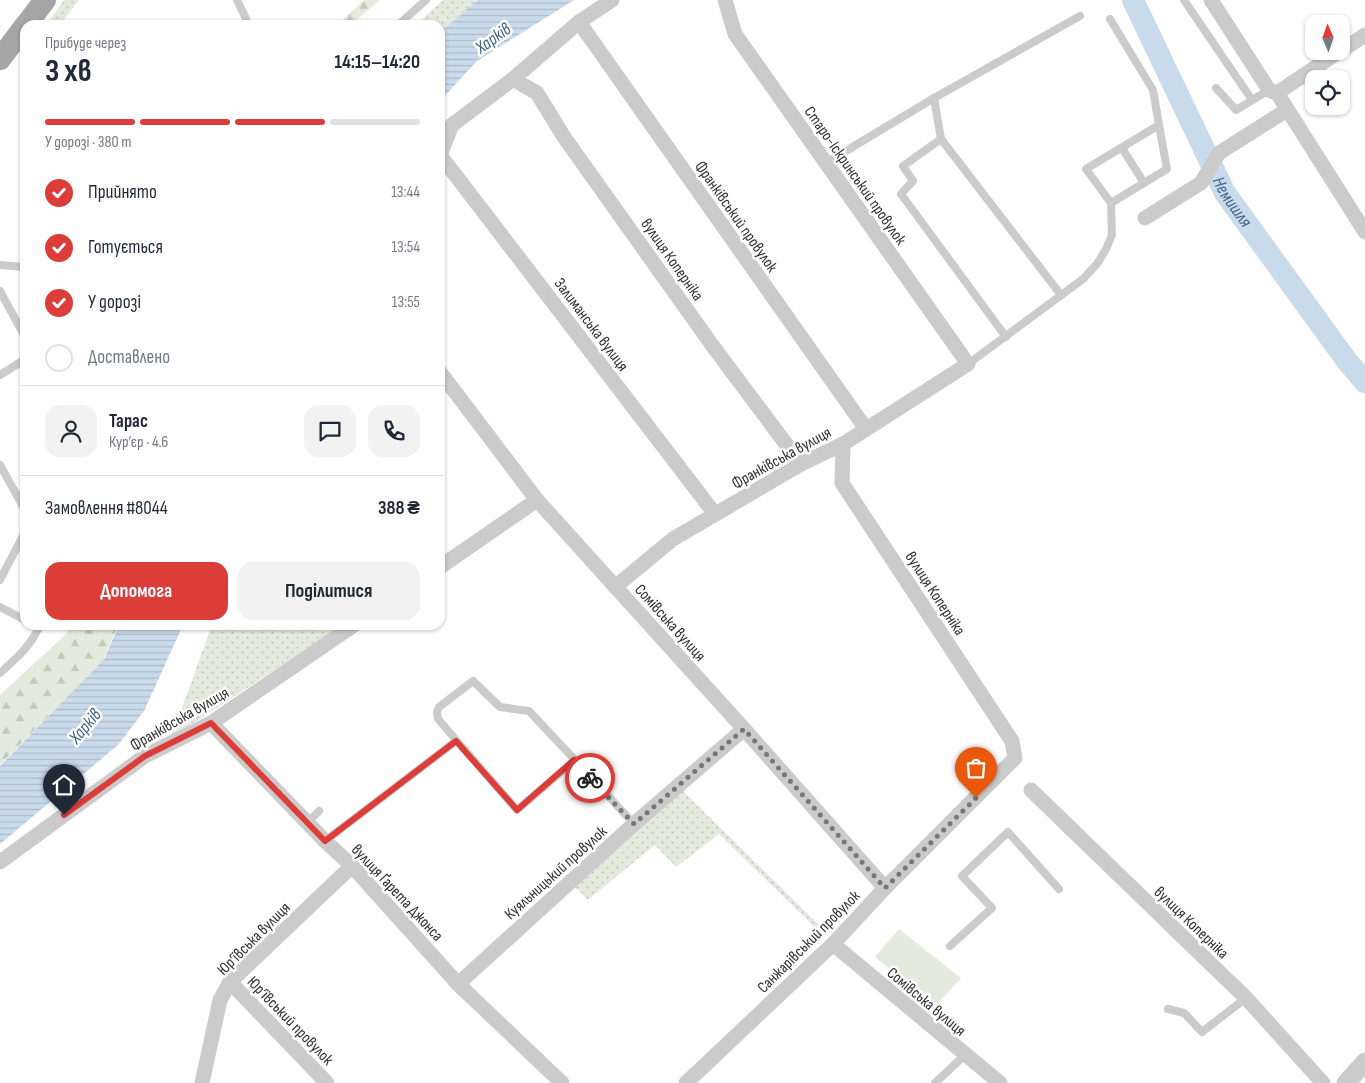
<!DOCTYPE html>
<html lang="uk">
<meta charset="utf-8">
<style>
:root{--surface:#fff;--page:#f2f2f3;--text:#1f2937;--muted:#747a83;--line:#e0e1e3;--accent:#dc3d39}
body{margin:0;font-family:"Sofia Sans Condensed",sans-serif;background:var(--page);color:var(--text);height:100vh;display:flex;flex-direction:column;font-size:19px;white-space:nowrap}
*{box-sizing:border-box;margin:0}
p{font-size:16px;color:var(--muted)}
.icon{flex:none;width:28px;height:28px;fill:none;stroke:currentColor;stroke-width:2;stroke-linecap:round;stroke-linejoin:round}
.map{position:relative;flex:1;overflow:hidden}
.panel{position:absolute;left:20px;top:20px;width:425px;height:610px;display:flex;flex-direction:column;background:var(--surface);border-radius:15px;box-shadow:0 1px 4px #0004}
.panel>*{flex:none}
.needle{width:32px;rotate:358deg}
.tools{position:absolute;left:1305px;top:15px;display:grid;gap:10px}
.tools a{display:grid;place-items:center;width:45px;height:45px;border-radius:10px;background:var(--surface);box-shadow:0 1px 4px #0004;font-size:25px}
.pin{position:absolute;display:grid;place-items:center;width:42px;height:42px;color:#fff;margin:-51px -21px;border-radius:50% 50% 50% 0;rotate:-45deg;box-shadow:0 0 5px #0007}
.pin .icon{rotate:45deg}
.courier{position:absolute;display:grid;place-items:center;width:50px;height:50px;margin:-25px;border:4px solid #dc3d39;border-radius:50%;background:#fff;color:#222;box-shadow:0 1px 6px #0007}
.overview em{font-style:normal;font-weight:700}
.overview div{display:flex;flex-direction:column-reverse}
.overview{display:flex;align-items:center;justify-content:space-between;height:85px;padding:0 25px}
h1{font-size:32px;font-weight:700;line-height:38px}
.bar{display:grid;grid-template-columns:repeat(4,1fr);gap:8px 5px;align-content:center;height:60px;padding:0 25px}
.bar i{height:6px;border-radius:4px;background:var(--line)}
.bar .selected{background:var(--accent)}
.bar p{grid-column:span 4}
.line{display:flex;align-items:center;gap:12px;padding:0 25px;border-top:1px solid var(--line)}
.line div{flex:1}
.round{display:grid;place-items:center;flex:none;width:52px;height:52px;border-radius:15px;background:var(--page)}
ol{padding:0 25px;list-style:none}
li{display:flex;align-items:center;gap:15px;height:55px}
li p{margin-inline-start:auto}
li .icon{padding:5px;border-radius:50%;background:var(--accent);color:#fff;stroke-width:4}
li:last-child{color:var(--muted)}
li i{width:28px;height:28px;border:2px solid var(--line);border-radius:50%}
.cta{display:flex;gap:10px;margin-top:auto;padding:10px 25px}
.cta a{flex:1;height:58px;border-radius:15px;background:var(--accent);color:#fff;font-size:20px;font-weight:700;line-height:58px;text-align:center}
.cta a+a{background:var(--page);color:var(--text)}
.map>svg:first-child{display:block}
</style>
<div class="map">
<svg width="1365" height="1083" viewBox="0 0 1365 1083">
<defs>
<pattern id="grass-dots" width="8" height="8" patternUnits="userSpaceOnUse" patternTransform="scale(1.25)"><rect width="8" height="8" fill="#e3ebdc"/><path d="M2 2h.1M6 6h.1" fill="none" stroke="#c3cabd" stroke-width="1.8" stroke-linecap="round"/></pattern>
<pattern id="forest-firs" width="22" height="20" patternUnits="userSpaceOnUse" patternTransform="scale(1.25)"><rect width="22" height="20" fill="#e3ebdc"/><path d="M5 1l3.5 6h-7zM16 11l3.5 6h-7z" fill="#c3cabd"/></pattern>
<pattern id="water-rules" width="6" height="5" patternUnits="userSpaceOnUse" patternTransform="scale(1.25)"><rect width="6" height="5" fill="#c9daea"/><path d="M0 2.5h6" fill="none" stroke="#adbbc9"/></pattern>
</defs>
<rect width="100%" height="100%" fill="#fff"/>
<!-- grass -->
<g fill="url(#grass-dots)">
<path d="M64 0H79L60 25H46Z"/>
<path d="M443 0H478L440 32V25H416Z"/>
<path d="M212 625H343L171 738Z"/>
<path d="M682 790 824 930 820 932 719 834 676 867 655 845 588 900 575 887Z"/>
</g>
<!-- forest -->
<g fill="url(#forest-firs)">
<path d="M364 0H379L351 25H337Z"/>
<path d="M71 625H118L103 660 0 765V695L66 634Z"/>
</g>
<!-- pitch -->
<path fill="#e3ebdc" d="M899 929 961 978 936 1006 875 957Z"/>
<!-- water -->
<g fill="url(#water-rules)">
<path d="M478 0H574L477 61 440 101V32Z"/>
<path d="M119 625H183L144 711 118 745 0 844V766L104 659Z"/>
</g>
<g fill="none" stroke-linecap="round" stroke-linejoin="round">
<!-- river -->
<path stroke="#c9daea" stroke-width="22" id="s1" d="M1133 0 1225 193 1347 361 1365 382"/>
<!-- service -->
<g stroke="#cbcbcb" stroke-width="8">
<path d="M237 0 249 25"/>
<path d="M1184 0 1252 100"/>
<path d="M398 25 426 0"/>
<path d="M1216 88 1236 110 1269 90"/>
<path d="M934 98 941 139 1061 295"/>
<path d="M941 139 903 166 913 181 901 194 1006 337"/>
<path d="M1122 148 1144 183"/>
<path d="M826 163 934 98 1080 16"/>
<path d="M1111 203 1167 169 1159 125"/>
<path d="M0 265 25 267"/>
<path d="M0 291 25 337"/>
<path d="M968 364 1083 279 1097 264 1106 249 1112 235 1111 203 1086 169 1159 125 1153 90 1110 19"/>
<path d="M0 375 24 360"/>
<path d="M0 465 25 510"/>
<path d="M0 580 25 532"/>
<path d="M0 607 25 620"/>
<path d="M0 673C18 657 30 647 40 625"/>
<path d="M575 760 529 711 500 707 473 681 439 707 437 712 438 719 517 810 575 760 634 824"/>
<path d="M307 823 319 811"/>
<path d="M325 841 456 741"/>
<path d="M950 946 992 908 962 876 1008 832 1059 889"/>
<path d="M1168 1009 1184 1013 1202 1032 1246 998"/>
<path d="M935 1083 965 1055"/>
</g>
<!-- minor -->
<g stroke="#cbcbcb" stroke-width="15">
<path d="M1211 0 1269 90 1277 93 1365 232"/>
<path d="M579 22 866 429"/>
<path d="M1341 51 1365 35"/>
<path d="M513 79 537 93 564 137 712 345 801 464"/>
<path d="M1277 93 1340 51"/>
<path d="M440 155 715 514"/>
<path d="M440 155 452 125 513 79 579 22 612 0"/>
<path d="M1145 218 1201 183 1219 153 1287 110"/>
<path d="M440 372 537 500 744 729 885 888"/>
<path d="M440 567 537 500"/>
<path d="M615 587 673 539 801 464 843 444 968 364 735 34 725 0"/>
<path d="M211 723 325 841 352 866 458 984 562 1083"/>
<path d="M1031 790 1246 998 1323 1083"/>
<path d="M0 862 145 756 211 723 354 625"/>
<path d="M833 944 1000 1083"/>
<path d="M230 982 327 1083"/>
<path d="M458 984 634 824 744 729"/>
<path d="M202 1083 220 1000 230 982 352 866"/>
<path d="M686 1083 833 944 885 888 1015 758 1012 741 842 483 843 444"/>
</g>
<!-- tertiary -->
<path stroke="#cbcbcb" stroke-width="19" d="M1346 1083 1365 1062"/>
<!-- primary -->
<g stroke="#a6a6a6" stroke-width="22">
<path d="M26 25 45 0"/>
<path d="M0 59 25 26"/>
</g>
</g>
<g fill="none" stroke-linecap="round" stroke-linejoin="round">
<!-- done -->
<path stroke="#777" stroke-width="5" stroke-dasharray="0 9" d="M590 778 634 824 744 729 885 888 976 798"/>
<!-- route -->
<path stroke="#dc3d39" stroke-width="6" d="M64 815 145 756 211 723 325 841 456 741 517 810 574 760 590 778"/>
</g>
<g text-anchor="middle" stroke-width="5" stroke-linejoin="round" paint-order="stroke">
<!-- street labels -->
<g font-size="16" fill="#2e2e2e" stroke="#fff">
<text transform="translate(856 175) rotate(55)" y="6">Старо-Іскринський провулок</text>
<text transform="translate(737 216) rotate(55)" y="6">Франківський провулок</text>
<text transform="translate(673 259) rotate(55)" y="6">вулиця Коперніка</text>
<text transform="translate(592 324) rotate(53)" y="6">Залиманська вулиця</text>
<text transform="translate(781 457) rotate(-29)" y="6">Франківська вулиця</text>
<text transform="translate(936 593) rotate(57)" y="6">вулиця Коперніка</text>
<text transform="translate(671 622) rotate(48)" y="6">Сомівська вулиця</text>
<text transform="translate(179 718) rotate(-30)" y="6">Франківська вулиця</text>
<text transform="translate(555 872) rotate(-42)" y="6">Куяльницький провулок</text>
<text transform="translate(398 892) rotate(47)" y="6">вулиця Ґарета Джонса</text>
<text transform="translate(1192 922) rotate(44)" y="6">вулиця Коперніка</text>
<text transform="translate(253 938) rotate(-45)" y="6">Юр’ївська вулиця</text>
<text transform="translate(808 941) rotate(-45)" y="6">Санжарівський провулок</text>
<text transform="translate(927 1001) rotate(40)" y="6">Сомівська вулиця</text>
<text transform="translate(291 1020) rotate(46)" y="6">Юр’ївський провулок</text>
</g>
<!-- water labels -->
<g font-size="18" font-style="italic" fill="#40678c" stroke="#fff">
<text transform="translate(493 38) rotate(-36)" y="6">Харків</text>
<text dy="6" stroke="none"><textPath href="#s1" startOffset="225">Немишля</textPath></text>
<text transform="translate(85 726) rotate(-50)" y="6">Харків</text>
</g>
</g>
</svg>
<div class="tools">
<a><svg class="needle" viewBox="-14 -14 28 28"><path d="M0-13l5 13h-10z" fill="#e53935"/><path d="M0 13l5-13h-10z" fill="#747a83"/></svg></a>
<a><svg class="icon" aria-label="locate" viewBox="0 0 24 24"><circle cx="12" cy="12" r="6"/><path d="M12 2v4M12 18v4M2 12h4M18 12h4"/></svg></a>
</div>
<div class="pin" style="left:976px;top:798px;background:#ea580c"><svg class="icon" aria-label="bag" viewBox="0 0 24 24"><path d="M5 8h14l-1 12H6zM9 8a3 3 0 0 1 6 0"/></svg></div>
<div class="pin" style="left:64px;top:815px;background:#1f2937"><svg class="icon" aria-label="home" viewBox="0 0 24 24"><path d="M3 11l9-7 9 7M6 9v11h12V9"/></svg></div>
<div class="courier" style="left:590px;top:778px"><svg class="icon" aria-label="bike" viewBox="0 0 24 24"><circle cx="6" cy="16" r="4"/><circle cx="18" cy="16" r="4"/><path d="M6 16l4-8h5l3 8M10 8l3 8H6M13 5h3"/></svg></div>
<section class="panel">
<div class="overview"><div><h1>3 хв</h1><p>Прибуде через</p></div><em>14:15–14:20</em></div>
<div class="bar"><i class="selected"></i><i class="selected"></i><i class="selected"></i><i></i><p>У дорозі · 380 m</p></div>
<ol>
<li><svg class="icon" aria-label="check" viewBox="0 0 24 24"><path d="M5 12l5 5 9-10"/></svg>Прийнято<p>13:44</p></li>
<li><svg class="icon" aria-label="check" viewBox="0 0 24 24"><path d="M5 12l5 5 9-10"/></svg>Готується<p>13:54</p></li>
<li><svg class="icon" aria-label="check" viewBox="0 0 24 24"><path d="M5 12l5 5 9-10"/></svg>У дорозі<p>13:55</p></li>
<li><i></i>Доставлено</li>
</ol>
<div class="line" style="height:90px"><a class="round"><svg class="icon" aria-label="person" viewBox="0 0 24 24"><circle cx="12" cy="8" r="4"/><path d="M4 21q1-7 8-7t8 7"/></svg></a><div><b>Тарас</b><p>Кур’єр · 4.6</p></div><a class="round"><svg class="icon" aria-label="chat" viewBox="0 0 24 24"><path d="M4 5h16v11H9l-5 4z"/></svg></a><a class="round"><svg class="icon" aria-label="phone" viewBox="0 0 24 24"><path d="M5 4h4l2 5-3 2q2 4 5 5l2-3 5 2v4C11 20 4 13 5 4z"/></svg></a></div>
<div class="line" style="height:65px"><div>Замовлення #8044</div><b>388 ₴</b></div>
<div class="cta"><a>Допомога</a><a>Поділитися</a></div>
</section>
</div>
